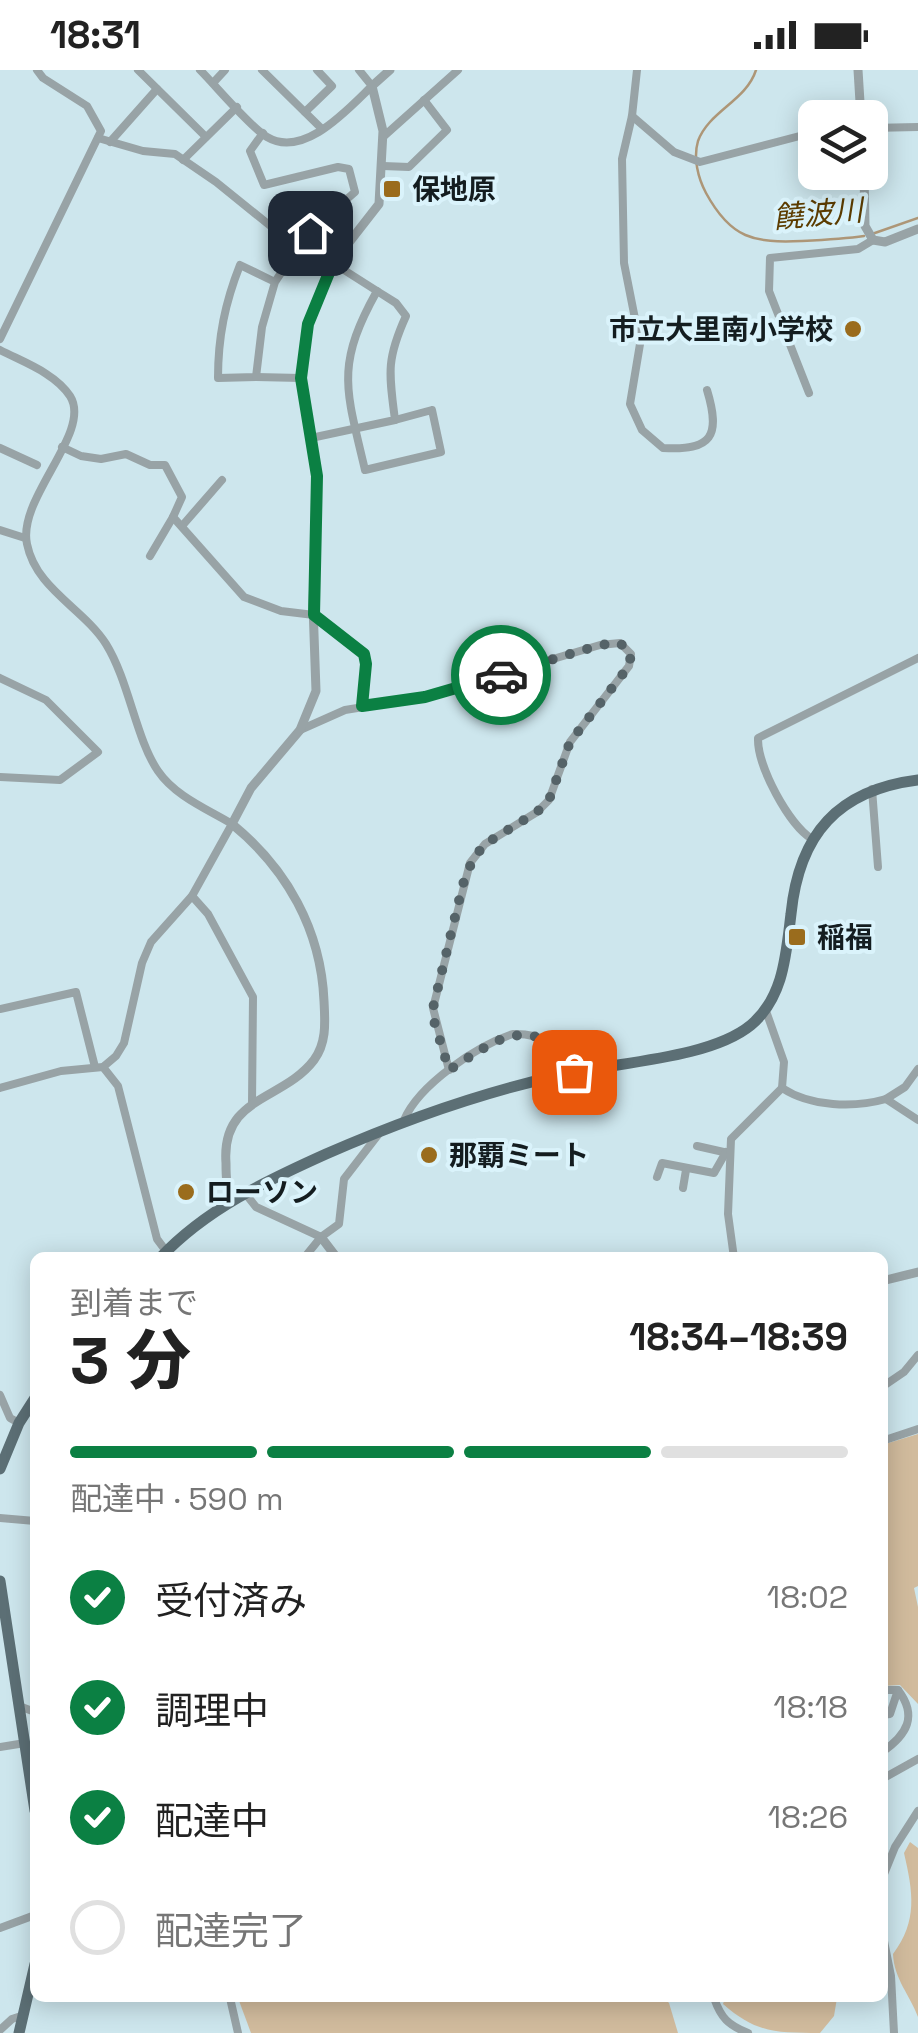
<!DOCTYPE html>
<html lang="ja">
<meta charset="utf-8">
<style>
:root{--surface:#fff;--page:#f2f2f2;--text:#222;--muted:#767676;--line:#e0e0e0;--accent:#0b8043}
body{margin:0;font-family:"Space Grotesk","Noto Sans JP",sans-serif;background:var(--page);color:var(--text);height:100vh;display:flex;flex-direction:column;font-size:38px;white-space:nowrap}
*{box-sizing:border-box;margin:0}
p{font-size:32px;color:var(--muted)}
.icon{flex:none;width:55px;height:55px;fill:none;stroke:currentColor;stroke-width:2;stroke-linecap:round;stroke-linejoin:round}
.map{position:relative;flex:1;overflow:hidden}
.panel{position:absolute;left:30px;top:1182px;width:858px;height:750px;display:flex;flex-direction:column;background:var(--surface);border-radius:15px;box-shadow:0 5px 25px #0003}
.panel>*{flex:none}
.controls{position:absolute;left:798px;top:30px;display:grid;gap:20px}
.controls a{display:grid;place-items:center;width:90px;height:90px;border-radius:15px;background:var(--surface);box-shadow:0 5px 25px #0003;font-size:50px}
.pin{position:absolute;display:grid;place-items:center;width:85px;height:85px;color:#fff;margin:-42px;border-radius:20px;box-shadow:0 5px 15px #0006}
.courier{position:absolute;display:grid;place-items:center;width:100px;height:100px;margin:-50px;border:8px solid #0b8043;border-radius:50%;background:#fff;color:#222;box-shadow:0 2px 12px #0007}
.overview em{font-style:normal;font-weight:800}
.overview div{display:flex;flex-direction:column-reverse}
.overview{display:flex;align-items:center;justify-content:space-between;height:170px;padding:0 40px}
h1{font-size:65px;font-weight:800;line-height:75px}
.bar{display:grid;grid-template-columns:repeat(4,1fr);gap:15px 10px;align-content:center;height:120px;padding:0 40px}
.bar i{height:12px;border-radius:8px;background:var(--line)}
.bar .active{background:var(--accent)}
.bar p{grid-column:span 4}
ol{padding:0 40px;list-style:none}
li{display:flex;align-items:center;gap:30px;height:110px}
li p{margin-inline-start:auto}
li .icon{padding:10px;border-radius:50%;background:var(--accent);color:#fff;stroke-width:4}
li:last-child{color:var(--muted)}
li i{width:55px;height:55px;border:5px solid var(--line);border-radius:50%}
.status{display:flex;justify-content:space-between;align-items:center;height:70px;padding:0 50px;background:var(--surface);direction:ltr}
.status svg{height:28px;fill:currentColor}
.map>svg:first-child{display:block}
</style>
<div class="status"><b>18:31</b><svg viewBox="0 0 49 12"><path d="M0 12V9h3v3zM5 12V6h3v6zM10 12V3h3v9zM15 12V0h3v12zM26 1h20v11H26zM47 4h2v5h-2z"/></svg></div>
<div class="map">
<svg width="918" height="1963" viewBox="0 0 918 1963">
<rect width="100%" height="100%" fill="#cde6ed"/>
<!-- green -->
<g fill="#d1bb9d">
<path d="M918 1364V1516L914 1518 918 1537V1634L900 1615 883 1616 882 1375Z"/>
<path d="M910 1772 918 1778V1947C910 1925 894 1909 893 1884 918 1851 913 1822 904 1783Z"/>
<path d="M238 1928H664L669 1933 678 1963H251Z"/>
<path d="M725 1928H837L834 1946 820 1963C776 1963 756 1963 723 1934Z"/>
</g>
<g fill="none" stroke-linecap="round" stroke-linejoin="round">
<!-- stream -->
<g stroke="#ad9677" stroke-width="2.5">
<path d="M756 0C746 31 709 41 698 71 693 88 698 108 706 123 731 169 754 173 802 171 823 170 844 169 864 166"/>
<path d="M872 164 918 148"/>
</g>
<!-- minor -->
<g stroke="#98a3a6" stroke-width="8">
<path d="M138 0 206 67"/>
<path d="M200 0C216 16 250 57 267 67 304 89 348 39 372 16L359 0"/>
<path d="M262 0 322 59"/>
<path d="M637 0 632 46 622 89 624 193 640 274 630 334 642 360 663 378C712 381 721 366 707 320"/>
<path d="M213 13 225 0"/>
<path d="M305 42 332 16 317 0"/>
<path d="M632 46 674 82 700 92 815 62"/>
<path d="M870 58 918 57"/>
<path d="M263 63 250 81 264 115 338 97 349 99 355 122 294 175"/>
<path d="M383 67 458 0"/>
<path d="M98 68 143 81 175 84 216 112 294 175 333 193 377 221 396 233 406 246C386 290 389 303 395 350L311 368"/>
<path d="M110 72 157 19"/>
<path d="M183 90 237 37"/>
<path d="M383 96 409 97 447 60 424 30"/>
<path d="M275 212 240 195C225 233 218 267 218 308L256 307 262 257 275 212 298 177"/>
<path d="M377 221C335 296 346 319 365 400L441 382 432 340 395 350"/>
<path d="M0 269 101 61 87 36 43 8 37 0"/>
<path d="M0 280C23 292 55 303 70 326 93 362 17 428 27 474 36 519 83 538 106 574 129 611 136 669 158 701 175 726 207 739 232 754L192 826 151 872 142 893 124 973 116 986 103 997 61 1001 0 1018"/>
<path d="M256 307 301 308"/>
<path d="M809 323 769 221 770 188 858 179 873 170"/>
<path d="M62 377 81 386 101 389 126 384 150 395H165L182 427 173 447 244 527 281 541 314 545 363 583 366 593 362 636"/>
<path d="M0 378 37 395"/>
<path d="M182 456 222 410"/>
<path d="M0 460 25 468"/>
<path d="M150 486 173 447"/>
<path d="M0 608 46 630 98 682 60 710 0 707"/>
<path d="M300 660 345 640 425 627 600 575 620 573 631 584 629 596 570 672 549 730 537 742 485 774 470 793 433 938 449 1000"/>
<path d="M872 719 878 797"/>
<path d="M812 769C789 755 757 696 758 668L918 588"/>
<path d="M192 826 208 844 253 927 252 1034"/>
<path d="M0 939 76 922 95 997"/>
<path d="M103 997 118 1016 157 1169 166 1181"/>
<path d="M782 1018C811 1037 854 1038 886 1029L918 1050"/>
<path d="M886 1029 905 1017 918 999"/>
<path d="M404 1050C419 1015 476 976 513 964 538 963 571 977 582 1000"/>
<path d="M697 1076 728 1083"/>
<path d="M657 1107 662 1093 714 1103 726 1082"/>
<path d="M683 1118 686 1100"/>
<path d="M245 1123 256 1137 321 1167"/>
<path d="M304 1188 321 1167 339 1154 344 1109 381 1061"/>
<path d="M734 1188 728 1144 731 1069 782 1018 784 992 766 941"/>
<path d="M882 1317 904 1302 918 1285"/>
<path d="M0 1325 10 1348 19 1353"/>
<path d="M882 1371 918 1359"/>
<path d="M0 1448 35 1451"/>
<path d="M882 1620H898C918 1646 907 1665 882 1682"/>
<path d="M19 1636 35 1642"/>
<path d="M882 1645 890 1644 898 1620"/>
<path d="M0 1677 25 1673"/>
<path d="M882 1709 918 1689"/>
<path d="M882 1809 895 1777 918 1741"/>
<path d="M0 1858 35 1845"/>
<path d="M882 1861 891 1906 894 1963"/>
<path d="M230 1928 238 1963"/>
<path d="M714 1928C721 1948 728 1955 748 1963"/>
<path d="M0 1960 12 1949 21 1946"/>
</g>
<!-- tertiary -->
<g stroke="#98a3a6" stroke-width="9">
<path d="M858 0 861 48"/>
<path d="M864 102 865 156 873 170 885 172 918 159"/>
<path d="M233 1130C226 1118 226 1106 226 1093 221 1026 283 1031 314 990 327 972 325 952 324 931 321 860 287 799 232 754L251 718 300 660 316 621 313 536 317 406 301 308 308 254 333 193 379 134 383 61 372 16 390 0"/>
<path d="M321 1167 337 1188"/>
<path d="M882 1211 918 1202"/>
</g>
<!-- primary -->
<g stroke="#5c6f75" stroke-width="11">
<path d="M160 1188C206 1139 266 1111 326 1084 406 1049 484 1021 570 1003 621 992 711 988 751 955 784 927 786 884 791 844 799 764 838 720 918 710"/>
<path d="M0 1399 19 1353 35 1328"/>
<path d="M0 1511 35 1741"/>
<path d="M19 1963 35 1894"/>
</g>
</g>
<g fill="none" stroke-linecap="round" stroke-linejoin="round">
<!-- done -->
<path stroke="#556368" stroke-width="10" stroke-dasharray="0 18" d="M501 605 600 575 620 573 631 584 629 596 570 672 549 730 537 742 485 774 473 789 463 814 433 938 434 951 449 1000C487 977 516 948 559 978 569 985 577 990 582 1000L574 1002"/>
<!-- route -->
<path stroke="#0b8043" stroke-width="12" d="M310 163 294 175 333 193 308 254 301 308 317 406 314 545 364 584 366 594 362 636 425 627 501 605"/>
</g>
<!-- markers -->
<g fill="#9a6c1d" stroke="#daf3fb" stroke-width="4">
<rect x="382" y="109" width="20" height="20" rx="5"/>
<circle cx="853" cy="259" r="10"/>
<rect x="787" y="857" width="20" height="20" rx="5"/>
<circle cx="429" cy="1085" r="10"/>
<circle cx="186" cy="1122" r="10"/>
</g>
<g text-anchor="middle" stroke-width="8" stroke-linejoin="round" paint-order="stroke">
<!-- poi labels -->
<g font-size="28" font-weight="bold" fill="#141d20" stroke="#daf3fb" text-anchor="start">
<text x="412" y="129">保地原</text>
<text x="833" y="269" text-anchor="end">市立大里南小学校</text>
<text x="817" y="877">稲福</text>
<text x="449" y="1095">那覇ミート</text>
<text x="206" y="1132">ローソン</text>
</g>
<!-- water labels -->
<g font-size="30" font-style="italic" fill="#5c3c00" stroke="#daf3fb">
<text transform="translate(818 144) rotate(-5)" y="10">饒波川</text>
</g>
</g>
</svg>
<div class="controls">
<a><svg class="icon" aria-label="layers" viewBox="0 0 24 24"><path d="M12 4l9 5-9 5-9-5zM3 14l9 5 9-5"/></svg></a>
</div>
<div class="pin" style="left:574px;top:1002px;background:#ea580c"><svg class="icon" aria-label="bag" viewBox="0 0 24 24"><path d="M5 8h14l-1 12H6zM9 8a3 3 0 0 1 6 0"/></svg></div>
<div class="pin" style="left:310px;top:163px;background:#1f2937"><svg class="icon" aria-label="home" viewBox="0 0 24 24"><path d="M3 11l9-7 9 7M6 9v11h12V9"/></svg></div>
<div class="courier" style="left:501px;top:605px"><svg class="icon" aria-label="car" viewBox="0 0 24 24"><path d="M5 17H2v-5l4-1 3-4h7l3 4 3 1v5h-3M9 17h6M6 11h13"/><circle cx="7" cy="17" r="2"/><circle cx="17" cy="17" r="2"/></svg></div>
<section class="panel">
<div class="overview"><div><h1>3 分</h1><p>到着まで</p></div><em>18:34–18:39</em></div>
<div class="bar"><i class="active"></i><i class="active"></i><i class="active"></i><i></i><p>配達中 · 590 m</p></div>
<ol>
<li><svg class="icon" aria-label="check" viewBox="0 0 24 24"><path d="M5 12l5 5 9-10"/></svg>受付済み<p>18:02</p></li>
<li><svg class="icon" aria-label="check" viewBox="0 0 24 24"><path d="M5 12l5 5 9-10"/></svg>調理中<p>18:18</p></li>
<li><svg class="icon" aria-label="check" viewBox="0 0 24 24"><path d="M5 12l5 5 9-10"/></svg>配達中<p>18:26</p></li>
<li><i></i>配達完了</li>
</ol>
</section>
</div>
